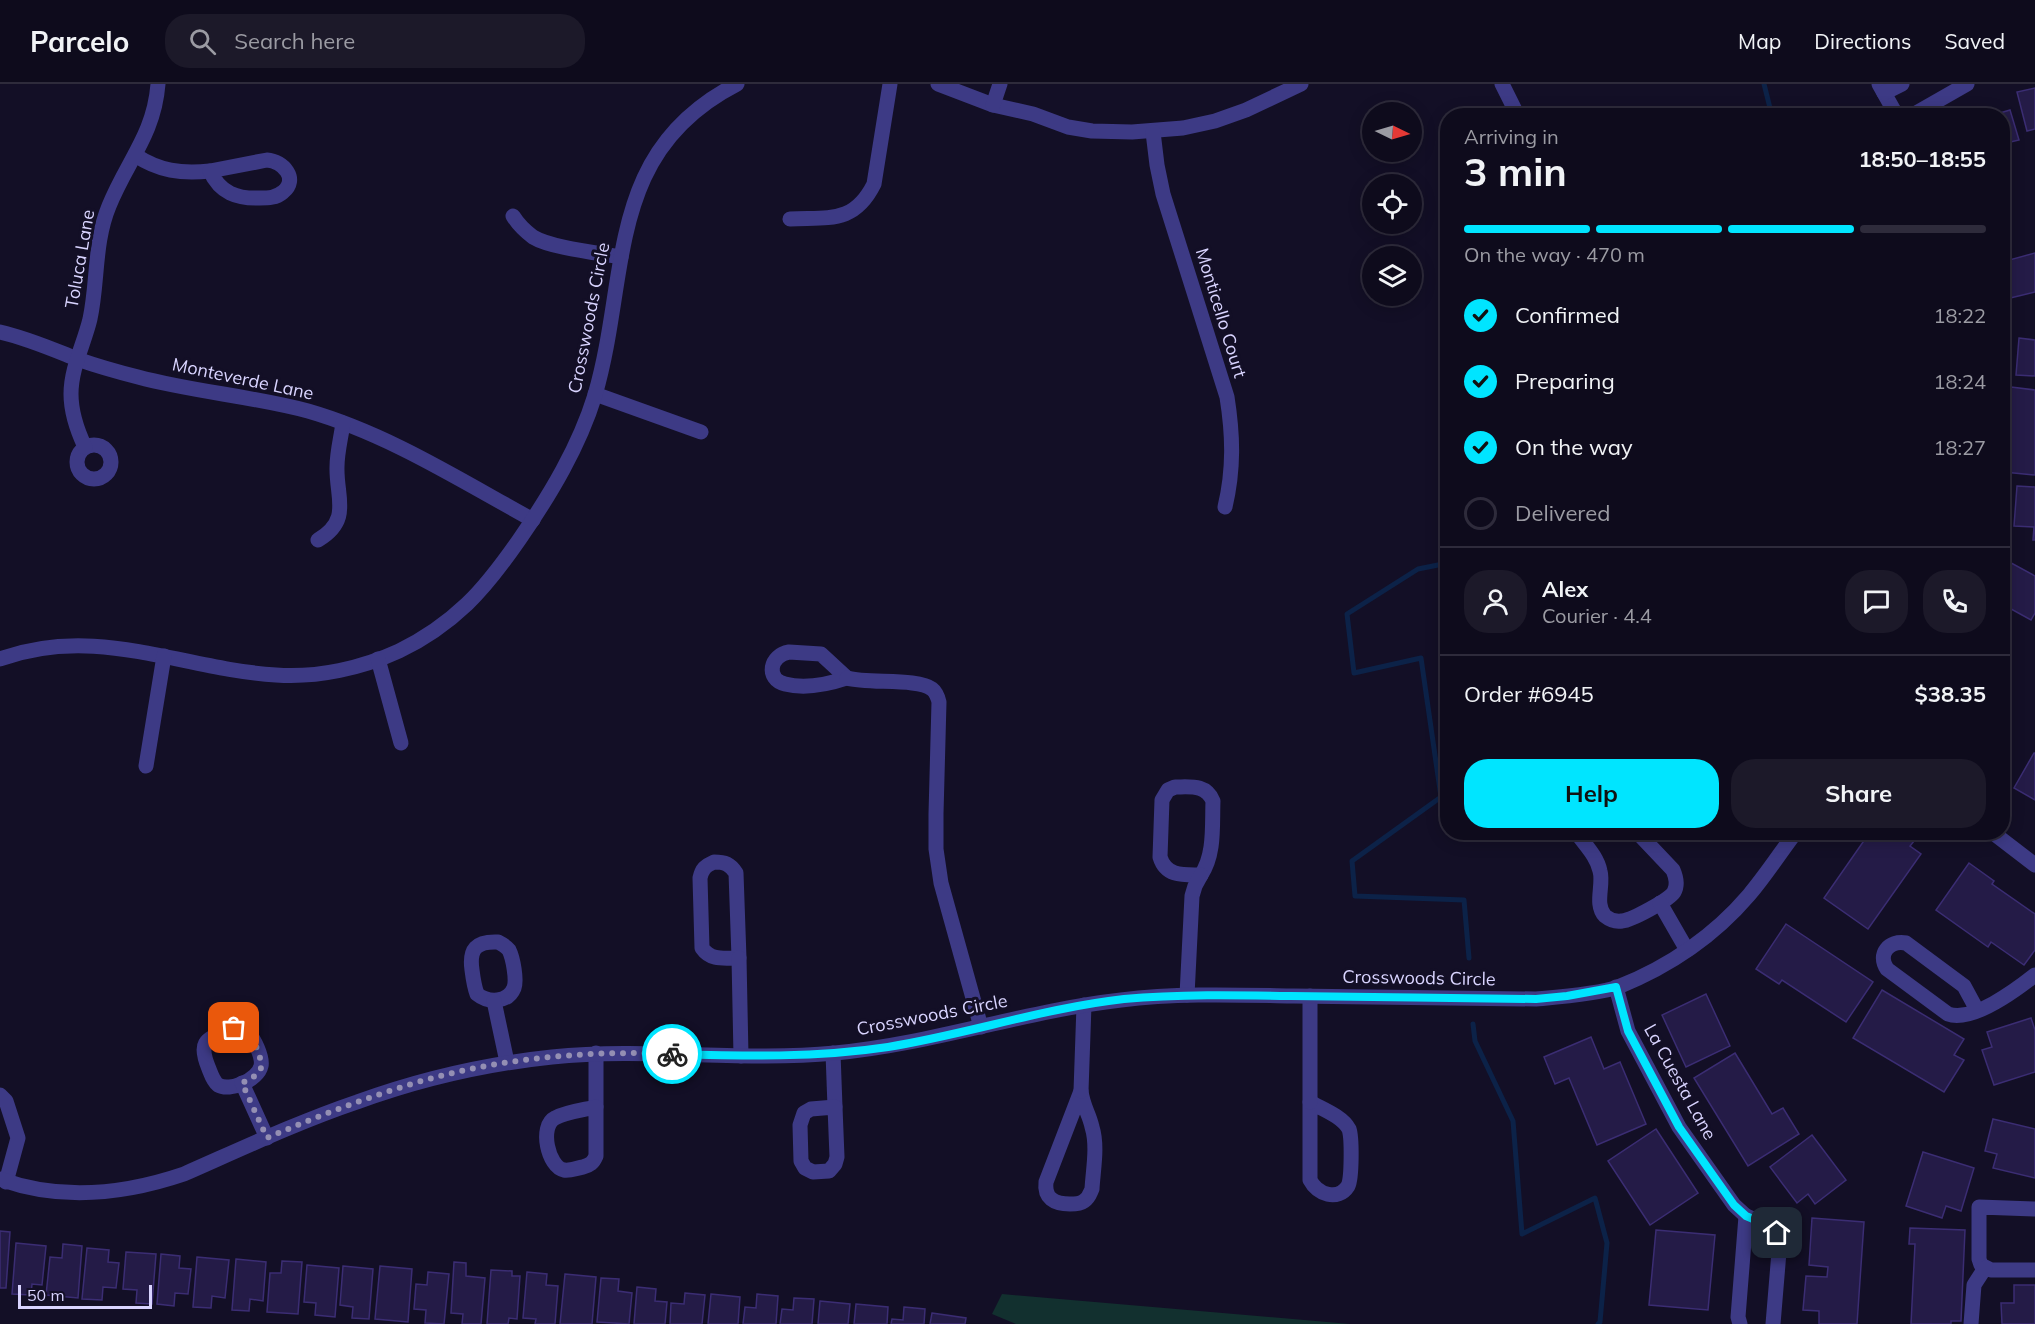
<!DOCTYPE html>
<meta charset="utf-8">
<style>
:root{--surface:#0e0b1c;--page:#1c1929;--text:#f1f3f6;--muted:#9b9ba3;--line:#2e2b3b;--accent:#00e5ff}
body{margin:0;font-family:Mulish,sans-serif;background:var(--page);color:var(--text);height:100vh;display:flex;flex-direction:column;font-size:22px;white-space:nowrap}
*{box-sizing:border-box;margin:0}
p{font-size:20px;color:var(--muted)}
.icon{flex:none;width:33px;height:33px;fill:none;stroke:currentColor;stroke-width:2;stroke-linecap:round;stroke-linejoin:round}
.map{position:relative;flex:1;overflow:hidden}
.details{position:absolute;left:1440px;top:24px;width:570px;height:732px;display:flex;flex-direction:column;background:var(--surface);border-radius:24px;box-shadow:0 3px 15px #0003,0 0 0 2px var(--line)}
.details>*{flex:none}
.needle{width:39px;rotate:95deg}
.tools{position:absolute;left:1362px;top:18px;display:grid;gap:12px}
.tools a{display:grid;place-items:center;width:60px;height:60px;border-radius:50%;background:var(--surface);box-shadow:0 3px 15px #0003,0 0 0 2px var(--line);font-size:30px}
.scale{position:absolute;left:18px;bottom:15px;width:134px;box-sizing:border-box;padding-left:6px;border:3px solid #d9d4ff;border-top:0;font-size:16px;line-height:21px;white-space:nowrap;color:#d9d4ff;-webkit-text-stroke:4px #130f26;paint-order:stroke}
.pin{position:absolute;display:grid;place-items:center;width:51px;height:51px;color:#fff;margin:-26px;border-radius:12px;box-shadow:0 3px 9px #0006}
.courier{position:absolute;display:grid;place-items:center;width:60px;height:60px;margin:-30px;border:4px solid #00e5ff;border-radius:50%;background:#fff;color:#222;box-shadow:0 2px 8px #0007}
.summary em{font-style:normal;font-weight:700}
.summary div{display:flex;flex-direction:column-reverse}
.summary{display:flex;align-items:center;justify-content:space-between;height:102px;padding:0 24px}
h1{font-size:39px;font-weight:700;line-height:45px}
.bar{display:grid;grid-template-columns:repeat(4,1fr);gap:9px 6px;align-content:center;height:72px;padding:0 24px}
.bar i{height:8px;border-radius:4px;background:var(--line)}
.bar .current{background:var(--accent)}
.bar p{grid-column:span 4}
.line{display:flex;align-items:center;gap:15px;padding:0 24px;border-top:2px solid var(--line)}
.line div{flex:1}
.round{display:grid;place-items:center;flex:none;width:63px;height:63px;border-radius:24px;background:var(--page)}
ol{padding:0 24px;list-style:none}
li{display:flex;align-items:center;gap:18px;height:66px}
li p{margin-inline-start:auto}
li .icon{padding:6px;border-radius:50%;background:var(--accent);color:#111;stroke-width:4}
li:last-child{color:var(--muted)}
li i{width:33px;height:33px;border:3px solid var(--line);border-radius:50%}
.action{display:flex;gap:12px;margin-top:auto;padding:12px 24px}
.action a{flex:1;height:69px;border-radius:24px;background:var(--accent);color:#111;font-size:24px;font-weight:700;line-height:69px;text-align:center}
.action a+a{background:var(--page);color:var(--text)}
header{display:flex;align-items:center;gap:36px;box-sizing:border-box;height:84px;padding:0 30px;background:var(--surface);border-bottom:2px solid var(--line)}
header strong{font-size:28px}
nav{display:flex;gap:33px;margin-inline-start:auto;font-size:21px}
.search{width:420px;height:54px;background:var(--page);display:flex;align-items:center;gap:15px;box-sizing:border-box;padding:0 21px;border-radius:24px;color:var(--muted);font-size:22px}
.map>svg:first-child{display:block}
</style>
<header>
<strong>Parcelo</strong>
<div class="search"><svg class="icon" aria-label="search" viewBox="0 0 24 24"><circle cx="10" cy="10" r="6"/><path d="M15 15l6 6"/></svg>Search here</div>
<nav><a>Map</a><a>Directions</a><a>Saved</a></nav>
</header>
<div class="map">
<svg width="2035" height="1240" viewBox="0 0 2035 1240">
<rect width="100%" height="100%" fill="#130f26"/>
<!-- green -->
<path fill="#12302f" d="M1002 1210 1350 1240H1016L992 1230Z"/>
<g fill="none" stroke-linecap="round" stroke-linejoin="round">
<!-- stream -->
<g stroke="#0c2248" stroke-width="5">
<path d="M1764 0 1772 32"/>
<path d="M1448 479 1418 485 1347 530 1354 589 1421 574 1441 713 1352 777 1355 812 1464 816 1469 874"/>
<path d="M1473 940 1475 957 1513 1037 1522 1150 1595 1114 1607 1159 1600 1238 1598 1240"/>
</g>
</g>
<!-- building -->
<g fill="#241b47" stroke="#3b2d73" stroke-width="1.5">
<path d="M2035 4V45L2027 47 2017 8Z"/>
<path d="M2010 26 2019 56 2002 60V32H1990Z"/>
<path d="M2035 169V208L2006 215 2002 203V178Z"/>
<path d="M2019 254 2035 256V292L2016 291Z"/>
<path d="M2011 303 2035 306V391L2004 388Z"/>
<path d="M2017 402 2035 403V456H2033L2034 443 2014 442Z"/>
<path d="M2002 474 2035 492V529L2031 536 2002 520Z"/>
<path d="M2034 669H2035V716L2014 704Z"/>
<path d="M1870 748H1915L1919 751 1910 762 1921 770 1868 845 1824 814Z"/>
<path d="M1969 779 1994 797 1992 800 2035 830V866L2024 881 1991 858 1988 863 1936 826Z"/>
<path d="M1786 840 1873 898 1846 938 1782 896 1779 900 1756 885Z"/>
<path d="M1882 906 1964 955 1954 971 1964 976 1944 1008 1853 954Z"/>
<path d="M1706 910 1730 962 1686 983 1662 931Z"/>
<path d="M2031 934 2035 946V988L1994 1001 1982 966 1992 963 1987 948Z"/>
<path d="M1591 953 1604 985 1620 978 1646 1040 1597 1061 1569 994 1555 1000 1544 973Z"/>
<path d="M1735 969 1772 1030 1783 1024 1799 1050 1748 1082 1694 994Z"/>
<path d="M1993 1035 2035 1045V1094L1993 1084 1997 1070 1985 1067Z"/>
<path d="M1656 1045 1698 1109 1650 1141 1608 1077Z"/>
<path d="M1812 1051 1846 1096 1815 1120 1808 1110 1797 1119 1770 1083Z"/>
<path d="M1923 1068 1974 1084 1961 1127 1946 1122 1942 1134 1906 1122Z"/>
<path d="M1812 1134 1864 1138 1857 1240H1819V1227L1803 1226 1806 1192 1827 1193 1828 1183 1809 1181Z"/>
<path d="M1910 1144 1965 1146 1961 1237H1951V1240H1911L1915 1160H1909Z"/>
<path d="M1656 1146 1715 1151 1708 1226 1649 1221Z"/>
<path d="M0 1147 10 1148 6 1204H0Z"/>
<path d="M16 1159 46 1162 42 1201 32 1200 31 1211 12 1210Z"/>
<path d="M63 1160 82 1162 78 1214 46 1211 50 1173 62 1174Z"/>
<path d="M87 1164 109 1166 108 1178 119 1179 116 1204 103 1203 102 1216 82 1215Z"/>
<path d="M126 1168 156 1170 152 1220 136 1219 137 1206 123 1205Z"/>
<path d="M161 1170 180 1172 179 1184 191 1185 188 1210 175 1209 174 1222 157 1220Z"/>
<path d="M197 1173 229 1176 225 1214 212 1212 211 1224 193 1223Z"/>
<path d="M236 1175 266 1178 263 1217 250 1215 249 1227 232 1226Z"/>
<path d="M282 1177 302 1178 298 1230 267 1228 270 1189H281Z"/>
<path d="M454 1178 466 1179V1192L485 1194 481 1240H462L463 1230 451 1229Z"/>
<path d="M307 1181 339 1184 335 1233 315 1231 316 1219 304 1218Z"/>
<path d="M343 1182 373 1185 369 1235 352 1234 353 1223 340 1221Z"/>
<path d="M380 1182 412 1185 408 1238 375 1235Z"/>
<path d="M491 1186 512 1187V1192H520L517 1235 509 1234 508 1240H487Z"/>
<path d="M428 1188 449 1190 444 1240 425 1239 426 1226 414 1225 416 1200 427 1201Z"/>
<path d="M527 1188 547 1190 546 1201 558 1202 555 1240H535L536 1235 523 1234Z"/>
<path d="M565 1190 596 1193 592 1240H560Z"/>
<path d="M601 1194 619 1195 618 1207 632 1209 629 1240 597 1238Z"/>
<path d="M2014 1201H2035V1240H2002L2001 1219H2014Z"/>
<path d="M637 1203 656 1205 655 1217 667 1218 665 1240H634Z"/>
<path d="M685 1209 705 1211 702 1240H670L671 1219 684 1220Z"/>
<path d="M711 1210 740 1213 738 1240H708Z"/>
<path d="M757 1210 778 1212 776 1240H743L745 1223 756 1224Z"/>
<path d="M794 1214 814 1215 812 1240H780L782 1225 793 1226Z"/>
<path d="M820 1217 850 1220 848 1240H818Z"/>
<path d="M856 1220 888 1223 887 1240H854Z"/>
<path d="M904 1223 925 1225 924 1240H891L892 1235 903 1236Z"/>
<path d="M932 1229 966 1234 965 1240H930Z"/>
</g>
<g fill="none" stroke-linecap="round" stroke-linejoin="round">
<!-- minor -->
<g stroke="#3d3a85" stroke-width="15">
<path d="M938 0 993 21 1033 30 1068 43 1092 47 1132 48 1183 44 1215 37 1246 26 1301 0"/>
<path d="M1502 0 1518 32"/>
<path d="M1879 0 1897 32"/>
<path d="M1884 9 1902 0"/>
<path d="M993 21 1000 0"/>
<path d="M1911 32 1967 0"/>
<path d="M1153 48 1157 81 1163 110 1227 313C1233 351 1234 385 1225 423"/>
<path d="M135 71C159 87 181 90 210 87"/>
<path d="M267 76C283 77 299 95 283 108 276 114 268 114 260 114 237 115 220 109 210 87Z"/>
<path d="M513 132C518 140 525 147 533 153 551 164 599 169 621 173"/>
<path d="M790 135C829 133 854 140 874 100L890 0"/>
<path d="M0 248C27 254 52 265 77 275 97 282 118 288 138 293 194 308 252 312 308 327 388 350 460 396 533 436"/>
<path d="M595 310 701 348"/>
<circle cx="94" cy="378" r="17"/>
<path d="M85 363C77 346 71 329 71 310 71 284 84 260 90 235 98 198 94 158 109 122 127 77 154 51 158 0"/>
<path d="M318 456C352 436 336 413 337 383 337 368 341 354 343 339"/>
<path d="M789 568 821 570 847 594C829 600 804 605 785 600 765 595 770 571 789 568Z"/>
<path d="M0 575C97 540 181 585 276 591 318 594 362 584 399 567 424 555 447 539 467 520 487 501 503 479 519 456 550 411 579 363 595 311 630 191 604 68 737 0"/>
<path d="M378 575 401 659"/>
<path d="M847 594C868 600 918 594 932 605 936 608 938 614 939 618L936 730V765L941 799 981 943"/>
<path d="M146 682 164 572"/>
<path d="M1175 703C1190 703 1206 700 1213 717 1212 742 1215 770 1201 791 1184 791 1166 793 1160 773L1162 716 1168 706Z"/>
<path d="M1576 748C1585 761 1597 772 1600 787 1604 801 1594 820 1605 832 1610 836 1616 838 1622 837 1632 836 1669 816 1674 808 1678 801 1676 793 1673 786L1637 748"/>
<path d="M1992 748 2035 781"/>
<path d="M714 778C725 778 730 780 736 789L739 874C724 874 711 877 702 864L700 794C702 785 705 782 714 778Z"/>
<path d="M1660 819 1687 866"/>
<path d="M498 858C502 860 506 862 509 866 513 874 517 896 514 904 508 919 488 919 477 910 474 902 473 894 472 886 469 865 476 857 498 858Z"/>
<path d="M739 874 741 972"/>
<path d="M1616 903 1628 947 1679 1043 1734 1121 1746 1132"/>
<path d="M1187 911 1192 812 1195 802 1201 791"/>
<path d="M494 917 507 978"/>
<path d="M1977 926 1964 902 1906 859C1889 856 1877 870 1887 885L1948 930C1972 939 2016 906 2035 891"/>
<path d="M234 944C239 944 244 945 247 948 254 953 263 974 261 982 258 996 230 1008 218 1001 213 997 211 990 209 985 196 954 209 955 234 944Z"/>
<path d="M596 969V1023"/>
<path d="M833 969 835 1023"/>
<path d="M242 999 267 1054"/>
<path d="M1081 1007C1083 1023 1089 1029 1092 1043 1098 1062 1093 1086 1092 1105 1090 1109 1089 1114 1084 1117 1080 1120 1074 1120 1070 1120 1054 1120 1044 1114 1046 1098Z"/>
<path d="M1081 1007 1084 921"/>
<path d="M0 1011 6 1017 18 1054 6 1098"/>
<path d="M1310 1018C1322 1025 1342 1032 1349 1045 1352 1053 1352 1094 1348 1102 1338 1118 1317 1110 1310 1096Z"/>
<path d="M1310 1018V912"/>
<path d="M596 1023V1072C593 1079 590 1081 583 1083 577 1084 570 1087 564 1086 548 1083 539 1042 555 1034 566 1028 583 1026 596 1023Z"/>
<path d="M835 1023 837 1073 835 1080 829 1087 813 1088 805 1084 801 1077 800 1041 804 1029 811 1025Z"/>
<path d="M0 1095C60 1117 125 1110 184 1090 241 1065 298 1038 357 1018 420 995 485 980 552 973 646 963 741 978 835 969 932 960 1024 927 1121 916 1178 909 1236 911 1294 912 1374 913 1455 914 1536 915 1558 913 1598 910 1618 903 1668 883 1714 852 1749 811 1766 791 1780 769 1796 748"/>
<path d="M2035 1125 1979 1123V1175L1981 1181 1991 1186H2035"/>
<path d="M1740 1240 1738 1233 1746 1132 1772 1143 1780 1156 1773 1240"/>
<path d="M1971 1240 1974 1201 1985 1184"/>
</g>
</g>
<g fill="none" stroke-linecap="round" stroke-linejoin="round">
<!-- done -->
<path stroke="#948fb3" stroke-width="6" stroke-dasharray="0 10.8" d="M234 944C239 944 244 945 248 948 253 953 263 977 261 984 258 992 249 995 242 999L267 1054C313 1034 360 1016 408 1001 493 975 583 966 672 970"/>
<!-- route -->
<path stroke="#00e5ff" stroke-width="8" d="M672 970C744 972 816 974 888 963 968 950 1044 924 1124 915 1179 910 1235 911 1291 912 1373 913 1454 914 1536 915L1567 912 1616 903 1628 947 1679 1043 1734 1121 1746 1132 1772 1143 1777 1149"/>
</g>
<g text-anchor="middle" stroke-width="6" stroke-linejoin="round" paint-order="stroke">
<!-- street labels -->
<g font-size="18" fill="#d9d4ff" stroke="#130f26">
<text transform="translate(80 175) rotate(-80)" y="6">Toluca Lane</text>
<text transform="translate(1221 229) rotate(73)" y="6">Monticello Court</text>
<text transform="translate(589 234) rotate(-79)" y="6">Crosswoods Circle</text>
<text transform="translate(243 295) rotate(12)" y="6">Monteverde Lane</text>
<text transform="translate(1419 894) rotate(1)" y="6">Crosswoods Circle</text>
<text transform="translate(932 931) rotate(-11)" y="6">Crosswoods Circle</text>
<text transform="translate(1680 998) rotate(61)" y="6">La Cuesta Lane</text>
</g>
</g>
</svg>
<div class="tools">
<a><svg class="needle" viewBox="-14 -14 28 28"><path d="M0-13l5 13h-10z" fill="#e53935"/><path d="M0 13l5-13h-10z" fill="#9b9ba3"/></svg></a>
<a><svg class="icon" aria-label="locate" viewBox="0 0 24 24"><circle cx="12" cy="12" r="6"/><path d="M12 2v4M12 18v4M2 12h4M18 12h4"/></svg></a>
<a><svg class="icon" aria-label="layers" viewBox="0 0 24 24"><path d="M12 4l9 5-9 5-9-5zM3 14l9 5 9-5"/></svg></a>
</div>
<div class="scale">50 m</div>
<div class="pin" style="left:234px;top:944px;background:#ea580c"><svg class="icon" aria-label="bag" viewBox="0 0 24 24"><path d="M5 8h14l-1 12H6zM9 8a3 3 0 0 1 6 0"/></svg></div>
<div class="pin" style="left:1777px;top:1149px;background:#1f2937"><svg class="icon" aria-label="home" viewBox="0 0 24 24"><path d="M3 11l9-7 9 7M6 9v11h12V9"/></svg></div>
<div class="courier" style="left:672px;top:970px"><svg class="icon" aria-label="bike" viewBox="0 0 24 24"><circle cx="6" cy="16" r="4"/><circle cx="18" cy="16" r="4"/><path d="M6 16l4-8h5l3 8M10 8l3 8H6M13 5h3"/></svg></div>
<section class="details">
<div class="summary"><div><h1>3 min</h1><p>Arriving in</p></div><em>18:50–18:55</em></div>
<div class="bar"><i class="current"></i><i class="current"></i><i class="current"></i><i></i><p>On the way · 470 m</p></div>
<ol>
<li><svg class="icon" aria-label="check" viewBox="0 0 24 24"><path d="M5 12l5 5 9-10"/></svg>Confirmed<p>18:22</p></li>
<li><svg class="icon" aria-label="check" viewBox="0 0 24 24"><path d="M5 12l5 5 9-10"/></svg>Preparing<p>18:24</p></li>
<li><svg class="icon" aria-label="check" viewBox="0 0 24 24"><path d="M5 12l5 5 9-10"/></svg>On the way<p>18:27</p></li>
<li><i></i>Delivered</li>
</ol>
<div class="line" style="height:108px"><a class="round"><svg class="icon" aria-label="person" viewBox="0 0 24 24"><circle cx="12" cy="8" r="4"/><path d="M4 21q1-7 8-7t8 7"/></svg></a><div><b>Alex</b><p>Courier · 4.4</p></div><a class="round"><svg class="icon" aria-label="chat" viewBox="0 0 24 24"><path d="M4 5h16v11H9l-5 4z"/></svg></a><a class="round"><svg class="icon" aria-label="phone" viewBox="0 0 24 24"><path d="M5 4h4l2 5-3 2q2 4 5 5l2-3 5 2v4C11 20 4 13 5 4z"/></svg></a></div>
<div class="line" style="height:78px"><div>Order #6945</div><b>$38.35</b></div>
<div class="action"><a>Help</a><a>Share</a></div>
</section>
</div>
